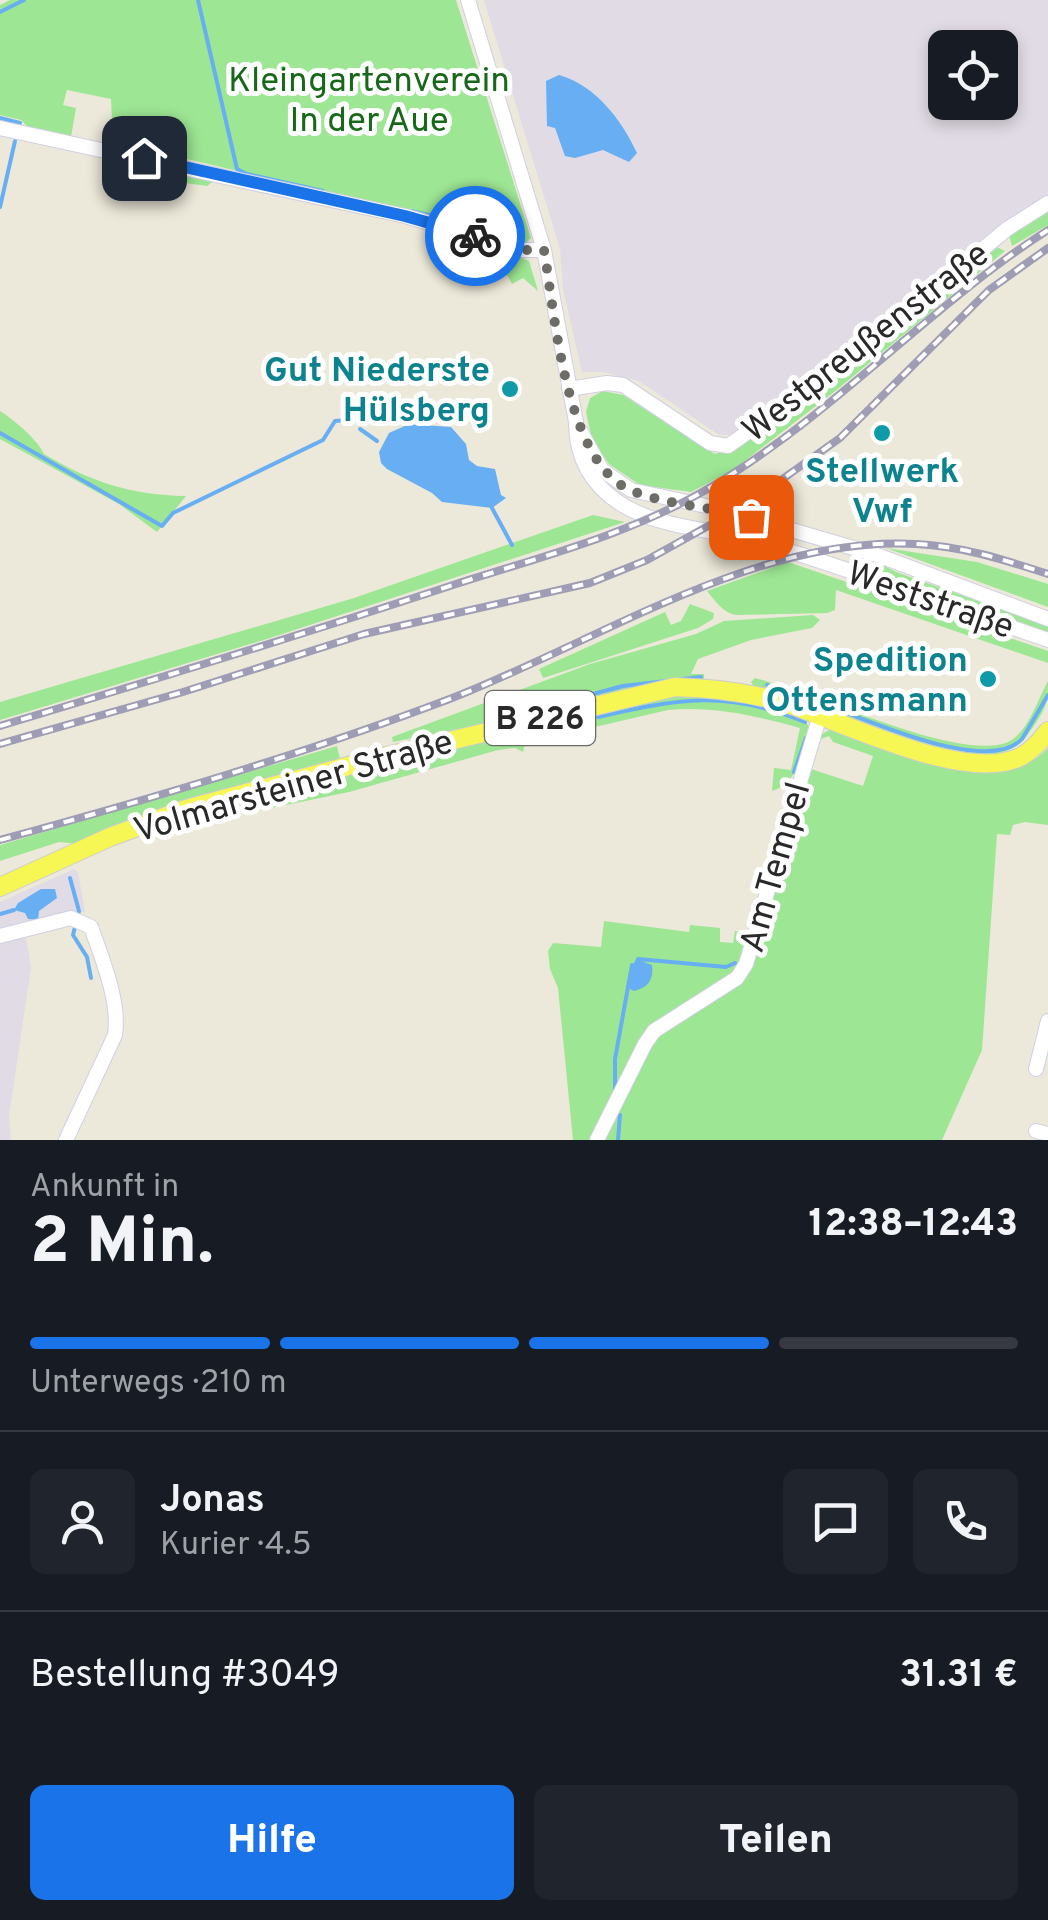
<!DOCTYPE html>
<html lang="de">
<meta charset="utf-8">
<style>
:root{--surface:#171b24;--page:#20242c;--text:#f1f3f6;--muted:#9ea1a6;--line:#363941;--accent:#1a73e8}
body{margin:0;font-family:Overpass,sans-serif;background:var(--page);color:var(--text);height:100vh;display:flex;flex-direction:column;font-size:38px;white-space:nowrap}
*{box-sizing:border-box;margin:0}
p{font-size:32px;color:var(--muted)}
.icon{flex:none;width:55px;height:55px;fill:none;stroke:currentColor;stroke-width:2;stroke-linecap:round;stroke-linejoin:round}
.map{position:relative;height:1140px;overflow:hidden}
.side{display:flex;flex-direction:column;background:var(--surface);flex:1}
.side>*{flex:none}
.controls{position:absolute;left:928px;top:30px;display:grid;gap:20px}
.controls a{display:grid;place-items:center;width:90px;height:90px;border-radius:15px;background:var(--surface);box-shadow:0 5px 15px #0003;font-size:50px}
.pin{position:absolute;display:grid;place-items:center;width:85px;height:85px;color:#fff;margin:-42px;border-radius:20px;box-shadow:0 5px 15px #0006}
.courier{position:absolute;display:grid;place-items:center;width:100px;height:100px;margin:-50px;border:8px solid #1a73e8;border-radius:50%;background:#fff;color:#222;box-shadow:0 2px 12px #0007}
.head em{font-style:normal;font-weight:800}
.head div{display:flex;flex-direction:column-reverse}
.head{display:flex;align-items:center;justify-content:space-between;height:170px;padding:0 30px}
h1{font-size:65px;font-weight:800;line-height:75px}
.bar{display:grid;grid-template-columns:repeat(4,1fr);gap:15px 10px;align-content:center;height:120px;padding:0 30px}
.bar i{height:12px;border-radius:8px;background:var(--line)}
.bar .on{background:var(--accent)}
.bar p{grid-column:span 4}
.line{display:flex;align-items:center;gap:25px;padding:0 30px;border-top:2px solid var(--line)}
.line div{flex:1}
.round{display:grid;place-items:center;flex:none;width:105px;height:105px;border-radius:15px;background:var(--page)}
.action{display:flex;gap:20px;margin-top:auto;padding:20px 30px}
.action a{flex:1;height:115px;border-radius:15px;background:var(--accent);color:#fff;font-size:40px;font-weight:800;line-height:115px;text-align:center}
.action a+a{background:var(--page);color:var(--text)}
.map>svg:first-child{display:block}
</style>
<div class="map">
<svg width="1048" height="1140" viewBox="0 0 1048 1140">
<rect width="100%" height="100%" fill="#ece9da"/>
<!-- industrial -->
<g fill="#e0dbe4" fill-rule="evenodd">
<path d="M484 0H1048V196L997 227 900 315 820 381 733 435H719L639 381 603 372H582L563 289 560 249ZM945 48H1000V102H945Z"/>
<path d="M74 869 78 872 85 912 72 911 24 925 31 968 9 1116 11 1140H0V902Z"/>
</g>
<!-- green -->
<g fill="#9de694">
<path d="M10 0H456L531 238 523 246 485 229 187 159 186 163 105 145 112 121 111 99 67 90 63 105 76 108 71 137 28 127 21 120 0 115V5Z"/>
<path d="M134 159 219 177 207 186C170 180 163 185 134 159Z"/>
<path d="M1048 209V225L1012 246 1009 235Z"/>
<path d="M420 224 493 245 529 261 538 291 523 278 512 284 498 259Z"/>
<path d="M995 246 1005 251 834 392 733 470 691 492 640 485 609 464 592 439 586 412 590 398 603 391 623 395 715 454 726 450Z"/>
<path d="M0 411C13 419 38 440 44 454 91 482 131 495 186 496L157 532 119 504 0 439Z"/>
<path d="M593 515 625 522 267 639 0 720V702L354 598Z"/>
<path d="M886 548 977 562 1048 584V607Z"/>
<path d="M873 560 896 572 1048 626V632L868 569Z"/>
<path d="M788 562 1048 651V663L836 590 835 610 827 613 738 615C724 614 716 602 707 591Z"/>
<path d="M690 604 714 613 713 619 698 628 543 678 539 669 665 612 671 625 681 621Z"/>
<path d="M813 615 820 620 812 628 751 640 698 659 691 674H704V679L670 680 592 697 589 694 487 723 393 742 392 737 590 664 696 634 724 621Z"/>
<path d="M755 678 810 694 812 697 809 704 754 687 751 682Z"/>
<path d="M1048 681C1048 705 1045 710 1031 730 1002 775 941 750 898 737 877 730 843 722 829 705 838 704 858 714 871 718 902 729 980 757 1010 741 1029 730 1038 699 1048 681Z"/>
<path d="M684 694 748 700 803 717 811 730C802 754 798 783 772 791L774 768 791 770 800 728C756 716 714 706 668 710L530 742 525 744 523 752 515 748 498 750 349 792 242 814 239 803 631 703Z"/>
<path d="M833 728 975 771C1002 772 1029 769 1048 748V825L1025 822 1013 825 1010 835 997 834 982 1050 942 1140H600L656 1035 747 972 811 769 863 786 873 756 833 742 829 736 821 739 822 734Z"/>
<path d="M337 746 340 759 199 796 138 816 78 844 59 842 0 861V845Z"/>
<path d="M604 921 689 932 690 925 720 928V942L733 943 735 931 744 932 749 942 740 969 668 1018 595 1140H573L558 988 550 969 548 951 553 943 601 947Z"/>
</g>
<!-- water -->
<g fill="#68aef3">
<path d="M559 75C596 86 621 119 637 153L629 162 603 150 575 158 565 156 555 128 547 126 546 81Z"/>
<path d="M409 424 451 427 466 444 469 460 477 466 495 469 501 495 506 498 492 508 442 502 432 493 387 469 381 463 379 452 389 433Z"/>
<path d="M41 889H55L57 898 39 911 38 920 28 919 25 913 14 910 18 903Z"/>
<path d="M636 959 652 965C654 979 648 988 634 991L630 989V971Z"/>
</g>
<g fill="none" stroke-linecap="round" stroke-linejoin="round">
<!-- stream -->
<g stroke="#68aef3" stroke-width="4">
<path d="M198 0 237 169 247 174 323 191"/>
<path d="M0 12 24 0"/>
<path d="M0 118 20 123"/>
<path d="M0 207 15 141"/>
<path d="M411 211 513 234"/>
<path d="M360 429 377 441"/>
<path d="M0 433 162 526 173 513 323 440 335 421 348 420"/>
<path d="M492 508 512 545"/>
<path d="M767 685 806 697"/>
<path d="M593 694 623 686 701 677"/>
<path d="M839 710C878 724 989 774 1022 739L1048 695"/>
<path d="M598 717C679 699 725 689 805 722"/>
<path d="M794 772 806 738"/>
<path d="M70 878 79 911 73 935 87 957 91 978"/>
<path d="M0 914 14 910"/>
<path d="M638 959 726 967 735 963"/>
<path d="M615 1089V1059L632 965"/>
<path d="M618 1140 620 1115"/>
</g>
<!-- minor casing -->
<g stroke="#d0cfe3" stroke-width="16">
<g id="minor">
<path d="M468 0 544 250 576 422C576 457 591 485 621 504 661 529 715 529 760 542 857 571 952 607 1048 640"/>
<path d="M0 128 405 216 523 250H544"/>
<path d="M569 389 607 383 623 385 710 443 728 446 843 365 1007 229 1048 203"/>
<path d="M581 432 602 470 631 490 720 509 877 555 1048 619"/>
<path d="M0 936 71 918 91 927C102 959 120 1001 115 1035L66 1140"/>
<path d="M1036 1069 1048 1021"/>
<path d="M1036 1131 1048 1134"/>
<path d="M597 1140 645 1044 654 1031 737 978 746 964 820 715"/>
</g>
</g>
<!-- major casing -->
<g stroke="#ccc" stroke-width="20">
<path id="major" d="M0 887 110 837 186 809 378 758 675 687C712 688 747 692 782 702 840 720 964 784 1020 757 1032 751 1040 741 1048 731"/>
</g>
<!-- minor -->
<use href="#minor" stroke="#fff" stroke-width="14"/>
<!-- major -->
<use href="#major" stroke="#f6f655" stroke-width="18"/>
<!-- rail casing -->
<g stroke="#9f9db5" stroke-width="8">
<g id="rail">
<path d="M0 726C153 680 305 634 456 584 540 557 627 535 704 491 830 419 926 308 1048 230"/>
<path d="M0 744 183 692 364 634 590 583 647 560 746 505 840 438 989 290 1048 248"/>
<path d="M0 840C150 799 301 755 447 700 594 644 755 535 916 544 962 546 1005 560 1048 574"/>
</g>
</g>
<!-- rail -->
<use href="#rail" stroke="#fff" stroke-width="4" stroke-dasharray="11" stroke-linecap="butt"/>
</g>
<g fill="none" stroke-linecap="round" stroke-linejoin="round">
<!-- done -->
<path stroke="#6d6c67" stroke-width="10" stroke-dasharray="0 18" d="M475 236 523 250H544C555 314 565 461 630 490 665 505 713 507 751 517"/>
<!-- route -->
<path stroke="#1a73e8" stroke-width="12" d="M144 158 405 216 475 236"/>
</g>
<!-- markers -->
<g fill="#0f9aa8" stroke="#fff" stroke-width="4">
<circle cx="510" cy="389" r="10"/>
<circle cx="882" cy="433" r="10"/>
<circle cx="988" cy="679" r="10"/>
</g>
<g text-anchor="middle" stroke-width="10" stroke-linejoin="round" paint-order="stroke">
<!-- shield labels -->
<rect fill="#fff" stroke="#696969" stroke-width="2.5" x="485" y="691" width="110" height="54" rx="8"/>
<g font-size="32" font-weight="bold" fill="#292929">
<text x="540" y="729">B 226</text>
</g>
<!-- park labels -->
<g font-size="35" fill="#176919" stroke="#fff">
<text x="369" y="91">Kleingartenverein<tspan x="369" dy="40">In der Aue</tspan></text>
</g>
<!-- street labels -->
<g font-size="35" fill="#292929" stroke="#fff">
<text transform="translate(865 341) rotate(-38)" y="12">Westpreußenstraße</text>
<text transform="translate(931 599) rotate(19)" y="12">Weststraße</text>
<text transform="translate(293 785) rotate(-16)" y="12">Volmarsteiner Straße</text>
<text transform="translate(774 867) rotate(-74)" y="12">Am Tempel</text>
</g>
<!-- culture labels -->
<g font-size="35" font-weight="bold" fill="#0d838f" stroke="#fff" text-anchor="end">
<text x="490" y="381">Gut Niederste<tspan x="490" dy="40">Hülsberg</tspan></text>
<text x="882" y="482" text-anchor="middle">Stellwerk<tspan x="882" dy="40">Vwf</tspan></text>
<text x="968" y="671">Spedition<tspan x="968" dy="40">Ottensmann</tspan></text>
</g>
</g>
</svg>
<div class="controls">
<a><svg class="icon" aria-label="locate" viewBox="0 0 24 24"><circle cx="12" cy="12" r="6"/><path d="M12 2v4M12 18v4M2 12h4M18 12h4"/></svg></a>
</div>
<div class="pin" style="left:751px;top:517px;background:#ea580c"><svg class="icon" aria-label="bag" viewBox="0 0 24 24"><path d="M5 8h14l-1 12H6zM9 8a3 3 0 0 1 6 0"/></svg></div>
<div class="pin" style="left:144px;top:158px;background:#1f2937"><svg class="icon" aria-label="home" viewBox="0 0 24 24"><path d="M3 11l9-7 9 7M6 9v11h12V9"/></svg></div>
<div class="courier" style="left:475px;top:236px"><svg class="icon" aria-label="bike" viewBox="0 0 24 24"><circle cx="6" cy="16" r="4"/><circle cx="18" cy="16" r="4"/><path d="M6 16l4-8h5l3 8M10 8l3 8H6M13 5h3"/></svg></div>
</div>
<section class="side">
<div class="head"><div><h1>2 Min.</h1><p>Ankunft in</p></div><em>12:38–12:43</em></div>
<div class="bar"><i class="on"></i><i class="on"></i><i class="on"></i><i></i><p>Unterwegs · 210 m</p></div>
<div class="line" style="height:180px"><a class="round"><svg class="icon" aria-label="person" viewBox="0 0 24 24"><circle cx="12" cy="8" r="4"/><path d="M4 21q1-7 8-7t8 7"/></svg></a><div><b>Jonas</b><p>Kurier · 4.5</p></div><a class="round"><svg class="icon" aria-label="chat" viewBox="0 0 24 24"><path d="M4 5h16v11H9l-5 4z"/></svg></a><a class="round"><svg class="icon" aria-label="phone" viewBox="0 0 24 24"><path d="M5 4h4l2 5-3 2q2 4 5 5l2-3 5 2v4C11 20 4 13 5 4z"/></svg></a></div>
<div class="line" style="height:130px"><div>Bestellung #3049</div><b>31.31 €</b></div>
<div class="action"><a>Hilfe</a><a>Teilen</a></div>
</section>
